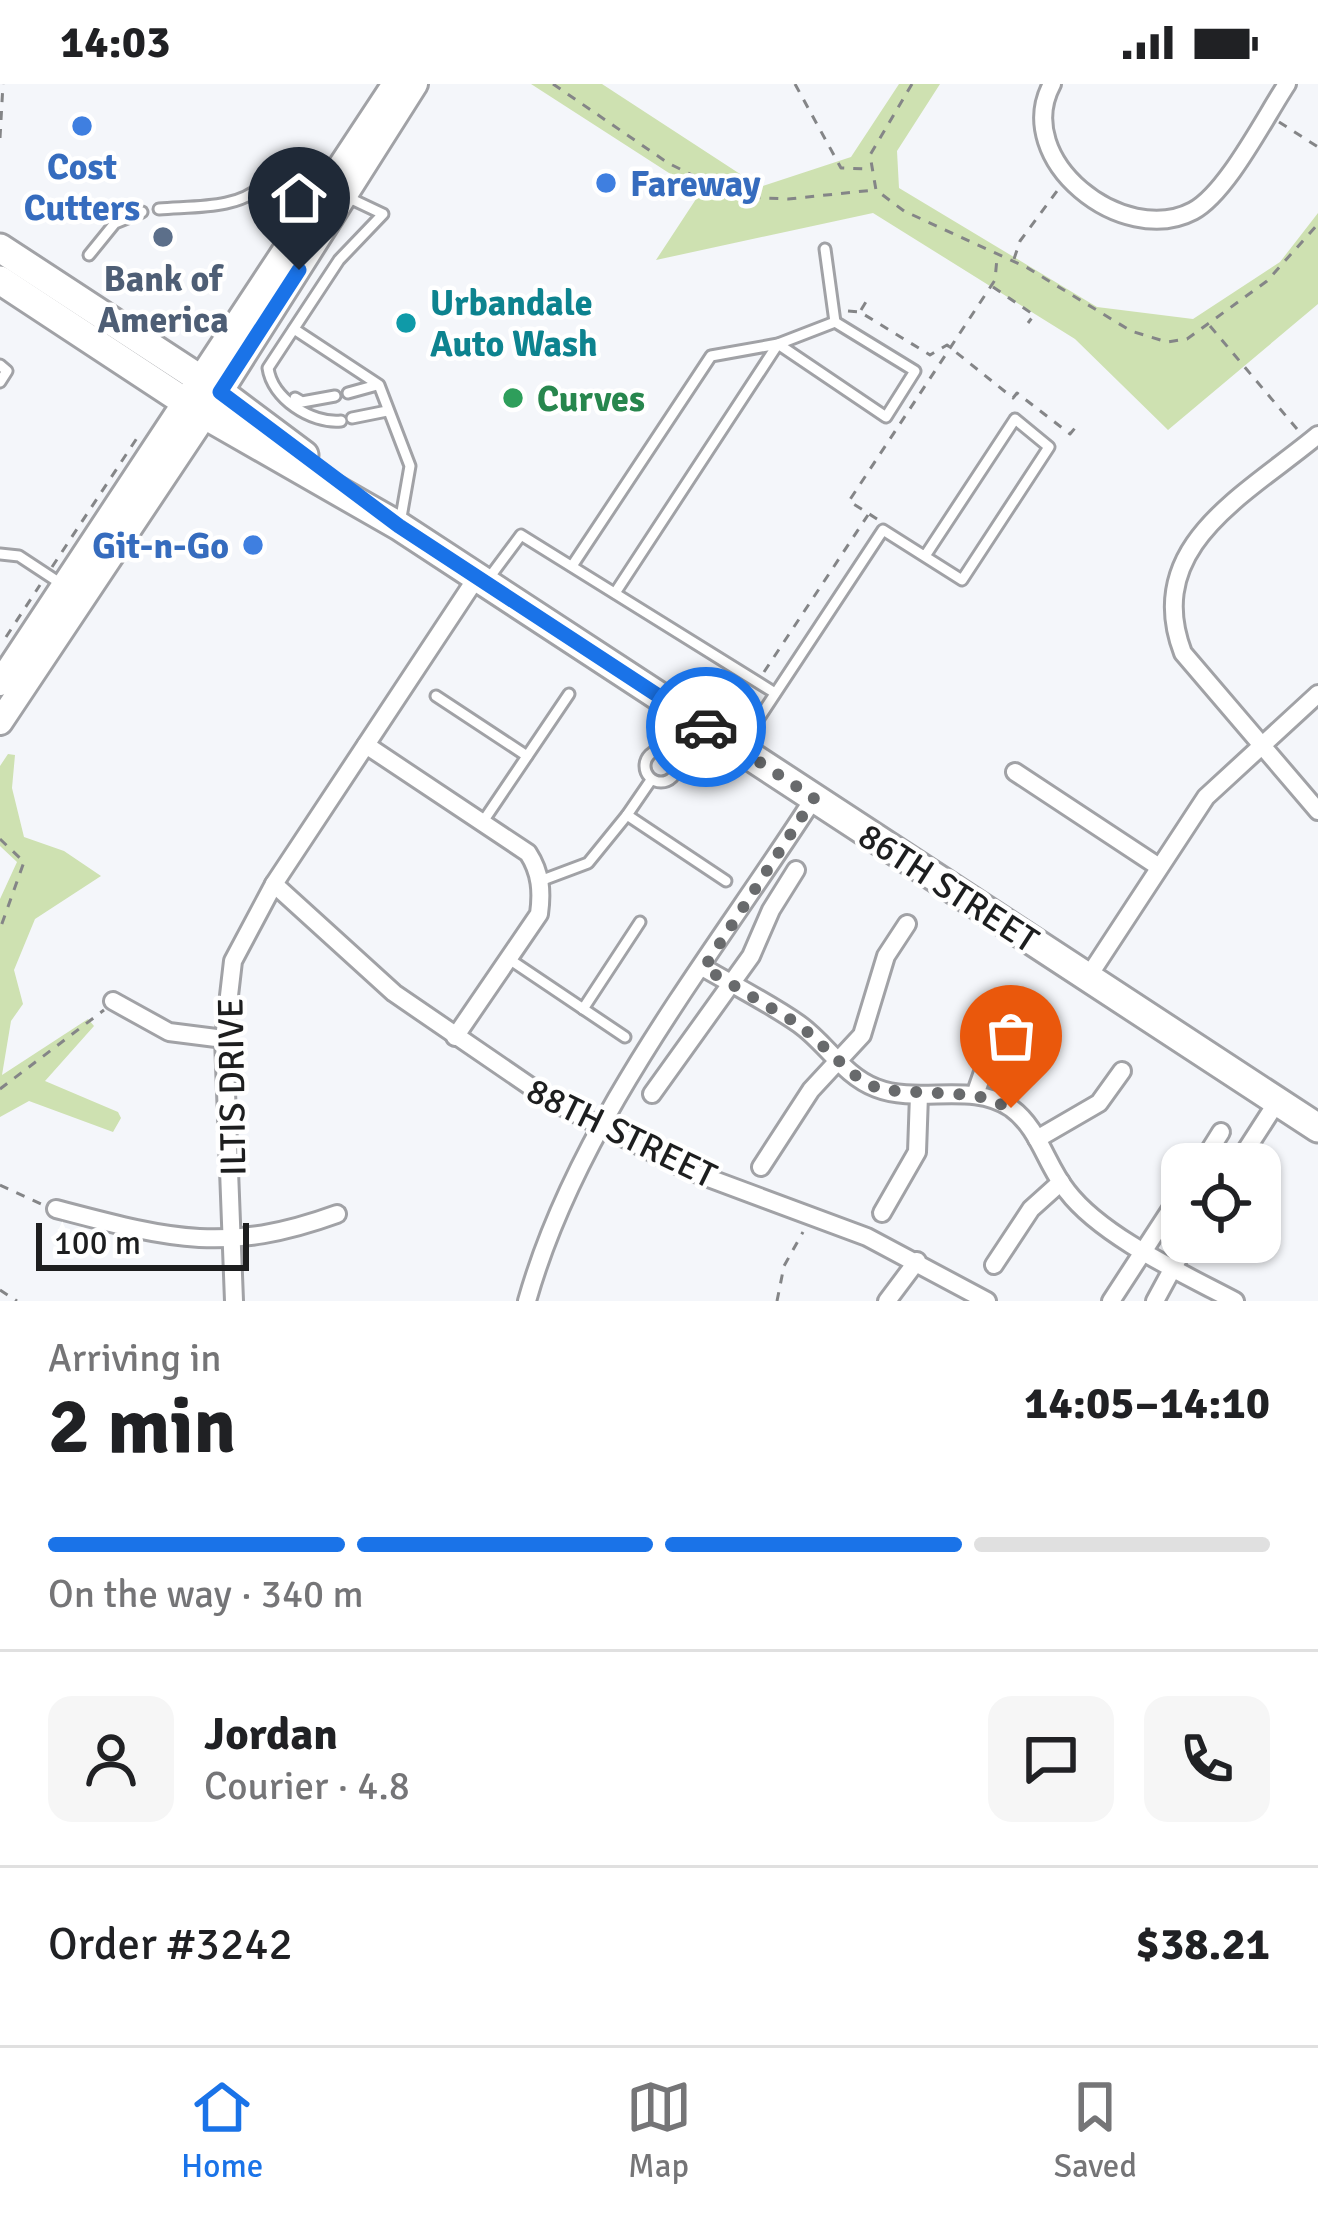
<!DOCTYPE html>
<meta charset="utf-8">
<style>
:root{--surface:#fff;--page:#f6f6f6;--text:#202124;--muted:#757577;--line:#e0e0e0;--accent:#1a73e8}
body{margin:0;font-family:Signika,sans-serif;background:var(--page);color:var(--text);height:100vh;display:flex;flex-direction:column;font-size:45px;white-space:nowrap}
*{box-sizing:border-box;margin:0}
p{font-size:39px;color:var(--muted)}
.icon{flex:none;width:66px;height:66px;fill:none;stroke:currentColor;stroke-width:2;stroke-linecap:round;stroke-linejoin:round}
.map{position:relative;height:1217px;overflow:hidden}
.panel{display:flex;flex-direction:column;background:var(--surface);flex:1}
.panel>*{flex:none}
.tools{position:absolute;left:1161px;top:1059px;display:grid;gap:24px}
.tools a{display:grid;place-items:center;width:120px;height:120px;border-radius:24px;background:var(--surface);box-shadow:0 3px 9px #0004;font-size:60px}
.scale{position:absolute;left:36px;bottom:30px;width:213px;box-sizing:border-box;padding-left:12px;border:6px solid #1d1e1f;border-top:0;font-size:33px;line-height:42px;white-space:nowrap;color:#1d1e1f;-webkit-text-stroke:9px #fff;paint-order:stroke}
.pin{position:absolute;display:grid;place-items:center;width:102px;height:102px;color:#fff;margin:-123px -51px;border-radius:50% 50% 50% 0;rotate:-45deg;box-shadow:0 0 12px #0007}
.pin .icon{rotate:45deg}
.courier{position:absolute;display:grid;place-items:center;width:120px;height:120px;margin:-60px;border:9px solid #1a73e8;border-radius:50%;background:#fff;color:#222;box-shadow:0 3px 15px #0007}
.head em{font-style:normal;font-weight:700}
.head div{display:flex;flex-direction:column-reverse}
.head{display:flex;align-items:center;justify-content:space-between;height:204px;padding:0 48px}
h1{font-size:78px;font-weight:700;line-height:90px}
.bar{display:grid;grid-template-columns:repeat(4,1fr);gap:18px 12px;align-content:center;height:144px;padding:0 48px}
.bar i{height:15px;border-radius:9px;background:var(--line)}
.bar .active{background:var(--accent)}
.bar p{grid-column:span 4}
.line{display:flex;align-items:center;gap:30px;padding:0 48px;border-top:3px solid var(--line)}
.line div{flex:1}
.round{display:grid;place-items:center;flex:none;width:126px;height:126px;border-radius:24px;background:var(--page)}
.status{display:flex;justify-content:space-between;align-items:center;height:84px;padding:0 60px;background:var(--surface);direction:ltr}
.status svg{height:33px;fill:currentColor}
.tabs{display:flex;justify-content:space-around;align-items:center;height:168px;border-top:3px solid var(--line);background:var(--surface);font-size:33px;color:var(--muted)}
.tabs a{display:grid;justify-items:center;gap:6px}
.tabs .active{color:var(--accent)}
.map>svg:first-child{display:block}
</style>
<div class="status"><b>14:03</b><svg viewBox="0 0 49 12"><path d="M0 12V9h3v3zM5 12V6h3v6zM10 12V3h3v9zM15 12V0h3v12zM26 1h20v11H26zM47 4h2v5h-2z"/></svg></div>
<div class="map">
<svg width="1318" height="1217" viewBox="0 0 1318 1217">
<rect width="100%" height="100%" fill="#f4f6fa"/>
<!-- green -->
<g fill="#cee1b1">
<path d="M531 0H602L760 103 851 73 899 0H940L897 67 899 104 1097 223 1193 235 1280 178 1318 129V220L1168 346 1075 255 873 129 656 176 700 109Z"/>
<path d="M8 670 15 671 12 704 24 753 64 767 101 792 35 835 14 886 23 920 11 937 2 991 88 935 94 942 45 997 118 1028 121 1034 113 1048 29 1017 0 1033V815L17 778 0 762V682Z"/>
</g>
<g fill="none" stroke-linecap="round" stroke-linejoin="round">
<!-- lane casing -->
<g stroke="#a1a2a6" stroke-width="15">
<g id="lane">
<path d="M159 125C192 122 240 126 263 100"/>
<path d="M825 165 835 238"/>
<path d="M89 171 115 139 142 128"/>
<path d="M294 245 379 301 410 382 400 439"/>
<path d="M0 281 7 287 0 298"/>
<path d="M348 309 377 301"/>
<path d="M295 314 302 318 335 312"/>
<path d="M352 334 387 327"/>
<path d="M341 337C311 340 272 314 268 284L339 176 383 130 345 112"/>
<path d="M0 470 19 472 63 501"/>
<path d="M572 482 711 272 778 260 835 238 915 287 886 333 778 260"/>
<path d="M486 498 521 451 775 609"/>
<path d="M615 509 778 260"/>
<path d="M436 612 527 672"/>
<path d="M742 660 883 446 962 496 1049 363 1015 335 925 472"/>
<circle cx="661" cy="682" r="16"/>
<path d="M627 731 651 696"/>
<path d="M482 739 569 610"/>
<path d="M540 797 588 779 627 731 726 797"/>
<path d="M509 875 625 953"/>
<path d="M583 925 640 838"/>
</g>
</g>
<!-- street casing -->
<g stroke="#a1a2a6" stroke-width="22">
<g id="street">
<path d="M1052 0C1011 76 1123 164 1193 127 1227 109 1265 33 1287 0"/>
<path d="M1318 351C1246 411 1142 462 1183 569L1318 727"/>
<path d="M366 661 528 769C541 789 542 808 539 830L455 953"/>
<path d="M1015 688 1159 783"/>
<path d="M274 800 394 909 553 1018 687 1086 867 1153 987 1217"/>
<path d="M704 884C735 902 769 919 799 940 826 959 844 992 876 1004 919 1021 971 997 1011 1024 1039 1044 1046 1081 1067 1107 1102 1153 1184 1190 1235 1217"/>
<path d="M1088 893 1206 713 1318 610"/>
<path d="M113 917 169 948 224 955"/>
<path d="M652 1010 751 872 771 826 796 786"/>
<path d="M975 1011 992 962 1020 917"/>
<path d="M1037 1055 1099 1019 1122 987"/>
<path d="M1201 1080 1221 1048"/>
<path d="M1237 1080 1277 1018"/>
<path d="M761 1083 811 1006 862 951 886 872 907 840"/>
<path d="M56 1125C167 1154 224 1171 337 1130"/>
<path d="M882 1129 917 1068 919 1011"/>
<path d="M994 1181 1031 1125 1061 1098"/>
<path d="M234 1217 224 955 233 877 274 800 477 493"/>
<path d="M527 1217C578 1036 713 871 814 714"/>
<path d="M887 1217 917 1177"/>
<path d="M1111 1217 1182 1108"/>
<path d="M1155 1217 1187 1158"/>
</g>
</g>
<!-- secondary casing -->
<g stroke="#a1a2a6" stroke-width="30">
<g id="secondary">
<path d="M0 599 395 0"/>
<path d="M0 638 220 308 415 0"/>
</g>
</g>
<!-- primary casing -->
<g stroke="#a1a2a6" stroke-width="33">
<g id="primary">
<path d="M0 164 220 308 304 371"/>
<path d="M0 196 205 331 399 442 1318 1044"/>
</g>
</g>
<!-- path -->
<g stroke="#848587" stroke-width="3" stroke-dasharray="9 9" stroke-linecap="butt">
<path d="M553 0 668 79 700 95 716 112 788 115 874 106"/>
<path d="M795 0 841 84 868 85"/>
<path d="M912 0 870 71 876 106 904 127 1026 183 1131 247 1167 258 1187 255 1267 197 1318 140"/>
<path d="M1279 38 1318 63"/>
<path d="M0 54 3 0"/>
<path d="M1014 175 1020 157 1060 103"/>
<path d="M993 203 1034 231 1028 239"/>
<path d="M861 226 869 213"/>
<path d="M848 227 860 228 930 271 947 261 1013 314 1017 309 1070 350 1075 344"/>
<path d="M1210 242 1297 345"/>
<path d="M877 435 849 417 995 196 997 174"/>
<path d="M52 483 139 351"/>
<path d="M6 553 40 501"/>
<path d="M764 588 868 431"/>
<path d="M0 755 24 778 0 845"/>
<path d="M0 1005 104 926"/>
<path d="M0 1101 41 1120"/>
<path d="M0 1206 17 1217"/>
<path d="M777 1217 784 1182 803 1148"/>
</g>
<!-- lane -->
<use href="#lane" stroke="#fff" stroke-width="9"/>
<!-- street -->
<use href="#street" stroke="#fff" stroke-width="16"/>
<!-- secondary -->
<use href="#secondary" stroke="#fff" stroke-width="24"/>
<!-- primary -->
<use href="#primary" stroke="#fff" stroke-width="27"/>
</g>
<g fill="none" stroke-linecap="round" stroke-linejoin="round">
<!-- done -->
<path stroke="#686a6c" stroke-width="12" stroke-dasharray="0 21.6" d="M706 643 814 714 704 884 800 941 853 990 880 1006 975 1011 1011 1024"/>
<!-- route -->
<path stroke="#1a73e8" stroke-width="15" d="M299 186 220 308 399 442 706 643"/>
</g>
<!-- markers -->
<g fill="#3f7fe0" stroke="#fff" stroke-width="4.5">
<circle cx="82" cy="42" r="12"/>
<circle cx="606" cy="99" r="12"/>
<circle cx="253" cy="461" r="12"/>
</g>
<circle fill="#5c6f8a" stroke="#fff" stroke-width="4.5" cx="163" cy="153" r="12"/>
<circle fill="#0f9aa8" stroke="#fff" stroke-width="4.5" cx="406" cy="239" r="12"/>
<circle fill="#2e9e5b" stroke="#fff" stroke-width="4.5" cx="513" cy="314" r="12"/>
<g text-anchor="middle" stroke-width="9" stroke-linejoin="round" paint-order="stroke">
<!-- shop labels -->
<g font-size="36" font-weight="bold" fill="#366cbe" stroke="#fff">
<text x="82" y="95">Cost<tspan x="82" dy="41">Cutters</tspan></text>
<text x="630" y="112" text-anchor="start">Fareway</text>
<text x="229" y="474" text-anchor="end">Git-n-Go</text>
</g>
<!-- service labels -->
<g font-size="36" font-weight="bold" fill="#4e5e75" stroke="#fff">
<text x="163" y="207">Bank of<tspan x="163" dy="41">America</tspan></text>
</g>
<!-- culture labels -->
<g font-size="36" font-weight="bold" fill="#0d838f" stroke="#fff" text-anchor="start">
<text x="430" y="231">Urbandale<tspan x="430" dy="41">Auto Wash</tspan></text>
</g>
<!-- leisure labels -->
<g font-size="36" font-weight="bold" fill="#27864d" stroke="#fff" text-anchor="start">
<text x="537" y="327">Curves</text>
</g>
<!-- street labels -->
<g font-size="36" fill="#1d1e1f" stroke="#fff">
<text transform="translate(949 803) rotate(33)" y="13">86TH STREET</text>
<text transform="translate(231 1003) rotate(-91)" y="13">ILTIS DRIVE</text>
<text transform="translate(622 1048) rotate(26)" y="13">88TH STREET</text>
</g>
</g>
</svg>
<div class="tools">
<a><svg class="icon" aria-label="locate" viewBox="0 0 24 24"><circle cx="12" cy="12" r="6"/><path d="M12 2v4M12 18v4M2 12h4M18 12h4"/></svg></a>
</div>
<div class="scale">100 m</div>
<div class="pin" style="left:1011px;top:1024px;background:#ea580c"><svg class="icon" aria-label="bag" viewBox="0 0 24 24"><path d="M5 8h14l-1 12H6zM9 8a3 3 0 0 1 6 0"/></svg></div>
<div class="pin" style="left:299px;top:186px;background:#1f2937"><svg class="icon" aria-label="home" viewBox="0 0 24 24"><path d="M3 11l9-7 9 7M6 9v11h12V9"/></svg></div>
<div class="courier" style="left:706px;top:643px"><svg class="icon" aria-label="car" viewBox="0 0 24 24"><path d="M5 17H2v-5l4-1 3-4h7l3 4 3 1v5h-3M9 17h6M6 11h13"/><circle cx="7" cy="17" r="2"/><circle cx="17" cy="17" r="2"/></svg></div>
</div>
<section class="panel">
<div class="head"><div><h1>2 min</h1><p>Arriving in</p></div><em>14:05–14:10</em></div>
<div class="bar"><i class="active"></i><i class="active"></i><i class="active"></i><i></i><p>On the way · 340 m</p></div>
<div class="line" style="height:216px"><a class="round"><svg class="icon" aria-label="person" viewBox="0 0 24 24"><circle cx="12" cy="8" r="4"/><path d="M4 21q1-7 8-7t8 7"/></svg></a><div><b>Jordan</b><p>Courier · 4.8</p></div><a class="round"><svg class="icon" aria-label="chat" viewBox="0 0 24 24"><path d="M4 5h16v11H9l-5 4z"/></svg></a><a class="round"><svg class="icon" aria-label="phone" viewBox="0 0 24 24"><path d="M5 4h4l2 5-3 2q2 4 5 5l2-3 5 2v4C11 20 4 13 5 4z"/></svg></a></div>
<div class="line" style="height:156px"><div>Order #3242</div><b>$38.21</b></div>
</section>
<nav class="tabs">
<a class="active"><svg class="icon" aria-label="home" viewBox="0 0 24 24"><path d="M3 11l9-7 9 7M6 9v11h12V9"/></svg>Home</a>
<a><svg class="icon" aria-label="map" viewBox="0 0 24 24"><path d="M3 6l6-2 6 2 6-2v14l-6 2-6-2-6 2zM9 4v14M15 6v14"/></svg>Map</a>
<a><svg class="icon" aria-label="saved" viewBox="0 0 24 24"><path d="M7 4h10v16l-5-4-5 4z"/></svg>Saved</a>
</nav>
